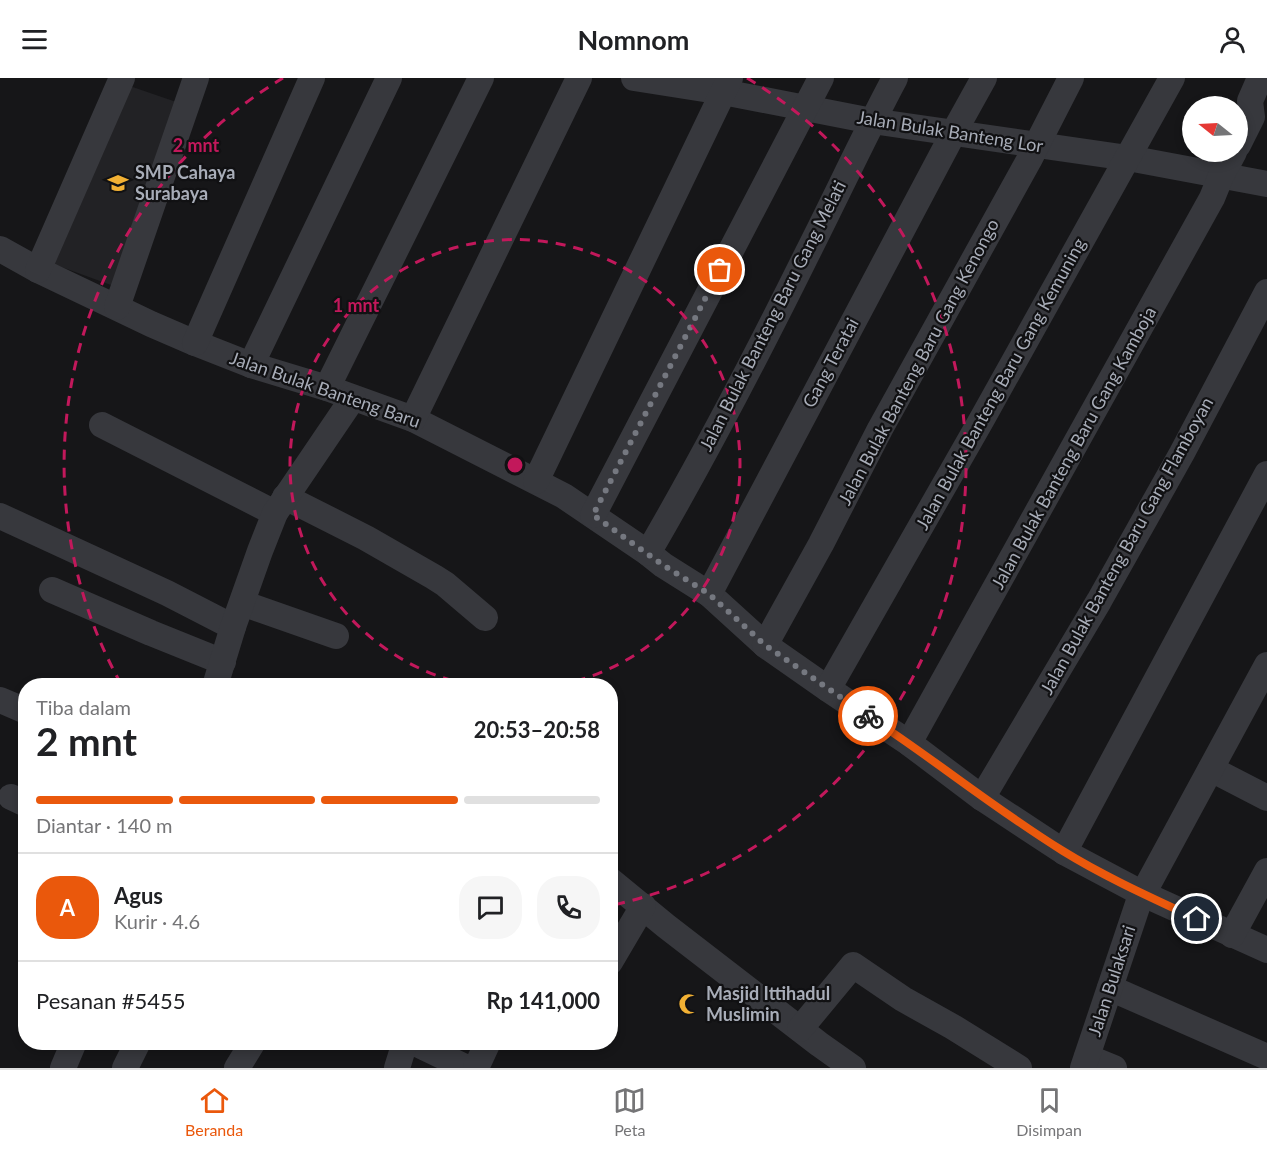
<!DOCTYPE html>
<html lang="id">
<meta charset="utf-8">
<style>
:root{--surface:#fff;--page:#f6f6f6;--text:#202124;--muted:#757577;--line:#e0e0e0;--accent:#ea580c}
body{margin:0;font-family:Lato,sans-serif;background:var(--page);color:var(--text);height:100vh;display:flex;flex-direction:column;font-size:22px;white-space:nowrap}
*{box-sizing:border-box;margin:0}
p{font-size:20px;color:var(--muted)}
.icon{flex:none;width:33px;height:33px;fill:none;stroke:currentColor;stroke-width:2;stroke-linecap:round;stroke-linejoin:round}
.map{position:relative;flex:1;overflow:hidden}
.side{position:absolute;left:18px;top:600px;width:600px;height:372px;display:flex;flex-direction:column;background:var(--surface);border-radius:24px;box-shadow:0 3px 9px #0003}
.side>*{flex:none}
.needle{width:39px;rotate:288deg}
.fabs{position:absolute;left:1182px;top:18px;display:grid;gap:12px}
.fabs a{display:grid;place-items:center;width:66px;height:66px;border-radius:50%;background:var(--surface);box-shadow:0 3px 9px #0003;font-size:30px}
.pin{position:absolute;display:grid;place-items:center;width:51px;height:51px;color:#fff;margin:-26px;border:3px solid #fff;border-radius:50%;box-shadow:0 2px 6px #0007}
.courier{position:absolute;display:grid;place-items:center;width:60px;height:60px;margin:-30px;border:4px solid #ea580c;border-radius:50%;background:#fff;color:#222;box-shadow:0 2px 8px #0007}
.head em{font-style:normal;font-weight:700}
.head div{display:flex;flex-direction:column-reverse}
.head{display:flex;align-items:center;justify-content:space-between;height:102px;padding:0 18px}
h1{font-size:39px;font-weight:700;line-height:45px}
.bar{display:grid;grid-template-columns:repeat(4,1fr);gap:9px 6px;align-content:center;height:72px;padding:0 18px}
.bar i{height:8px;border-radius:4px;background:var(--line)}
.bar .on{background:var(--accent)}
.bar p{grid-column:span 4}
.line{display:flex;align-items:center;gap:15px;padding:0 18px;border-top:2px solid var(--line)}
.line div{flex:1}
.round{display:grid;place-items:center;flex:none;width:63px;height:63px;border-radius:24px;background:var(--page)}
header{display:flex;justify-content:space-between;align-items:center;height:78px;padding:0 18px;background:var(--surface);font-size:27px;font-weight:700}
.menu{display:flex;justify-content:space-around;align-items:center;height:84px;border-top:2px solid var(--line);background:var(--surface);font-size:16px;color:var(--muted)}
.menu a{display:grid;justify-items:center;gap:3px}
.menu .on{color:var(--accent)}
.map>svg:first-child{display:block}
</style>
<header><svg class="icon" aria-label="menu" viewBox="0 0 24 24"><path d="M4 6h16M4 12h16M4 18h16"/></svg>Nomnom<svg class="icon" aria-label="person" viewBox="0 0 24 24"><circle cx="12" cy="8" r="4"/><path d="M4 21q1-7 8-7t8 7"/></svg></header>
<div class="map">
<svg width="1267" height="990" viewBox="0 0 1267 990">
<rect width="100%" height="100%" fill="#161618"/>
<!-- built -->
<path fill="#222225" d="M121 5 185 27 122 211 45 183Z"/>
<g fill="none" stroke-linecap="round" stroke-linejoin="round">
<!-- minor -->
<g stroke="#37383d" stroke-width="26">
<path d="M634 0 723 14 872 43 1128 80 1267 106"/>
<path d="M1238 67 1252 39 1250 23 1260 0"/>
<path d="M0 171 38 192 151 246 195 265 251 287 327 310 413 341 564 418 648 475 663 487 709 516 765 567 828 611 909 665 982 720 1064 774 1143 816 1267 872"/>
<path d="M38 192 122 0"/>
<path d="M117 229 196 0"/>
<path d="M195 265 312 0"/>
<path d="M251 287 389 0"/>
<path d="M327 310 481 0"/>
<path d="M413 341 579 0"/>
<path d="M102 347 275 435"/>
<path d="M536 403 730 0"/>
<path d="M285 419 366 460 434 499 445 506 485 540"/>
<path d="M593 437 821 0"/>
<path d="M0 438 167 515 233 549"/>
<path d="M648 475C705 377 757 277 807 176 837 117 864 58 895 0"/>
<path d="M52 512 151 555 223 584"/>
<path d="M709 516 954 54 984 0"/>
<path d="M242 525 336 558"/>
<path d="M765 567 821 466 880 351 1029 82 1071 0"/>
<path d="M215 608 233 549 260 473 275 435 353 320"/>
<path d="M828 611 982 341 1172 0"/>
<path d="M0 622 26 633"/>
<path d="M909 665 1212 120 1221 98 1234 74"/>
<path d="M1211 691 1267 720"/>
<path d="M11 719 26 726"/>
<path d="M982 720 1099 523 1182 375 1267 214"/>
<path d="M1064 774 1267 396"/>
<path d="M610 802 666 848 819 966 853 990"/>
<path d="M1232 857 1267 793"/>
<path d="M610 884 643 828"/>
<path d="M1110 910 1267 979"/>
<path d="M800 951 853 887 903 921 953 949 1019 990"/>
<path d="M413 964 467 990"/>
<path d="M1087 979 1114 990"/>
<path d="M63 990 74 964"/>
<path d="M125 990 138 964"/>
<path d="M237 990 253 964"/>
<path d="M397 990 405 964"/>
<path d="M476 990 488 964"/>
<path d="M1083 990 1139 823 1267 587"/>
</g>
</g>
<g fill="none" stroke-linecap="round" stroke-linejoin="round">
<!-- done -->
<path stroke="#757880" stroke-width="6" stroke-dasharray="0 10.8" d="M720 192 593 437 663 487 709 516 765 567 868 638"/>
<!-- route -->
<path stroke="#ea580c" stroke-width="8" d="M868 638C934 681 995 731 1063 773 1105 799 1152 820 1197 841"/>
</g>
<!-- distance rings -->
<g fill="none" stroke="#c2185b" stroke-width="3" stroke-dasharray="10 8">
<path d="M470 607A225 225 0 1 1 560 607"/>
<path d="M121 606A451 451 0 0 1 283 0M747 0A451 451 0 0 1 613 827"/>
</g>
<!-- icons -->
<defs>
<g id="school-bare" transform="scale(1.62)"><path d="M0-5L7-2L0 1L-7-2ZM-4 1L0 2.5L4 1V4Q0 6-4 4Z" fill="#f2b134" stroke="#111113" stroke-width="2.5" paint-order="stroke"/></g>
<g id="mosque-bare" transform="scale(1.62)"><path d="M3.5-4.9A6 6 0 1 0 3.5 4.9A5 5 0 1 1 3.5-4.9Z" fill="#f2b134" stroke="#111113" stroke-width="2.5" paint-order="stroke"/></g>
</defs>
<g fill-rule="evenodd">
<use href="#school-bare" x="118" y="105"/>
<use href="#mosque-bare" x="689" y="926"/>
</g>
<g text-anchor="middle" stroke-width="4.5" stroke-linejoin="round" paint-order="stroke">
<!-- street labels -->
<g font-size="18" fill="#a8adb8" stroke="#111113">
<text transform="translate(950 54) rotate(9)" y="6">Jalan Bulak Banteng Lor</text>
<text transform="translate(773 238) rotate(-63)" y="6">Jalan Bulak Banteng Baru Gang Melati</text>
<text transform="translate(919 284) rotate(-62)" y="6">Jalan Bulak Banteng Baru Gang Kenongo</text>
<text transform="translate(831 285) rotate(-62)" y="6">Gang Teratai</text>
<text transform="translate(1001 306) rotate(-61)" y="6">Jalan Bulak Banteng Baru Gang Kemuning</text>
<text transform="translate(325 312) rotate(19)" y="6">Jalan Bulak Banteng Baru</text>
<text transform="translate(1074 370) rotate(-61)" y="6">Jalan Bulak Banteng Baru Gang Kamboja</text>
<text transform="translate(1127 468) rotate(-61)" y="6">Jalan Bulak Banteng Baru Gang Flamboyan</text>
<text transform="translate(1112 903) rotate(-72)" y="6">Jalan Bulaksari</text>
</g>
<!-- poi labels -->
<g font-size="18" font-weight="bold" fill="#a8adb8" stroke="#111113" text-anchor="start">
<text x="135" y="101">SMP Cahaya<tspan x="135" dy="21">Surabaya</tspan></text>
<text x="706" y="922">Masjid Ittihadul<tspan x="706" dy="21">Muslimin</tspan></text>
</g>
</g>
<circle cx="515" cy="387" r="9" fill="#c2185b" stroke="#111113" stroke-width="3"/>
<g font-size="18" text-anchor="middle" font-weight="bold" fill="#c2185b" stroke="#111113" stroke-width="4.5" stroke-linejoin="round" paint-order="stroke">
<text x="196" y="74">2 mnt</text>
<text x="356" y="234">1 mnt</text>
</g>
</svg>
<div class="fabs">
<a><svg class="needle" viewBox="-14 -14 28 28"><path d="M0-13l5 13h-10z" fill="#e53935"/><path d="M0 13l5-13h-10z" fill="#757577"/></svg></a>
</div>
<div class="pin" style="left:720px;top:192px;background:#ea580c"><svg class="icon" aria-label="bag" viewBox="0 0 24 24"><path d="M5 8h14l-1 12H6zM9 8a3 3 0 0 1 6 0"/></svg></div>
<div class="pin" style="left:1197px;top:841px;background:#1f2937"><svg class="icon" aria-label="home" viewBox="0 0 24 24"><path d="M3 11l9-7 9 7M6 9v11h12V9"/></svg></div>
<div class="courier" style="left:868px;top:638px"><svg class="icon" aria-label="bike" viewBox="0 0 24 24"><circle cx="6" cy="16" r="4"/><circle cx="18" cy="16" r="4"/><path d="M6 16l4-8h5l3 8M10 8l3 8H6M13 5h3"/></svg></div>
<section class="side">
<div class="head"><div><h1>2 mnt</h1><p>Tiba dalam</p></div><em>20:53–20:58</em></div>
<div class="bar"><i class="on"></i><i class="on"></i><i class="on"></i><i></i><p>Diantar · 140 m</p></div>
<div class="line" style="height:108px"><b class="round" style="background:var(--accent);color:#fff">A</b><div><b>Agus</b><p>Kurir · 4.6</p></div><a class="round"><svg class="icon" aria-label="chat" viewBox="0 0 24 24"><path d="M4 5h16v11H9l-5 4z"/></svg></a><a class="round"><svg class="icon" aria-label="phone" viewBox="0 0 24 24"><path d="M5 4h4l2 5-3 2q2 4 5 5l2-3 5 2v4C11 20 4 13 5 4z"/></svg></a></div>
<div class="line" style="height:78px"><div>Pesanan #5455</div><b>Rp 141,000</b></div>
</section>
</div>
<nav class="menu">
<a class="on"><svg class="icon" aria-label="home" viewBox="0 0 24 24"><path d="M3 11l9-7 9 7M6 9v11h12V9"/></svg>Beranda</a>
<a><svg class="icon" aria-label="map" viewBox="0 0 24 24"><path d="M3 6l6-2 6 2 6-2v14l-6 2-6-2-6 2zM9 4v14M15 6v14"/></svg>Peta</a>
<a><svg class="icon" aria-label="saved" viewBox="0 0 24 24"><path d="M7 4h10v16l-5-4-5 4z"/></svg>Disimpan</a>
</nav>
